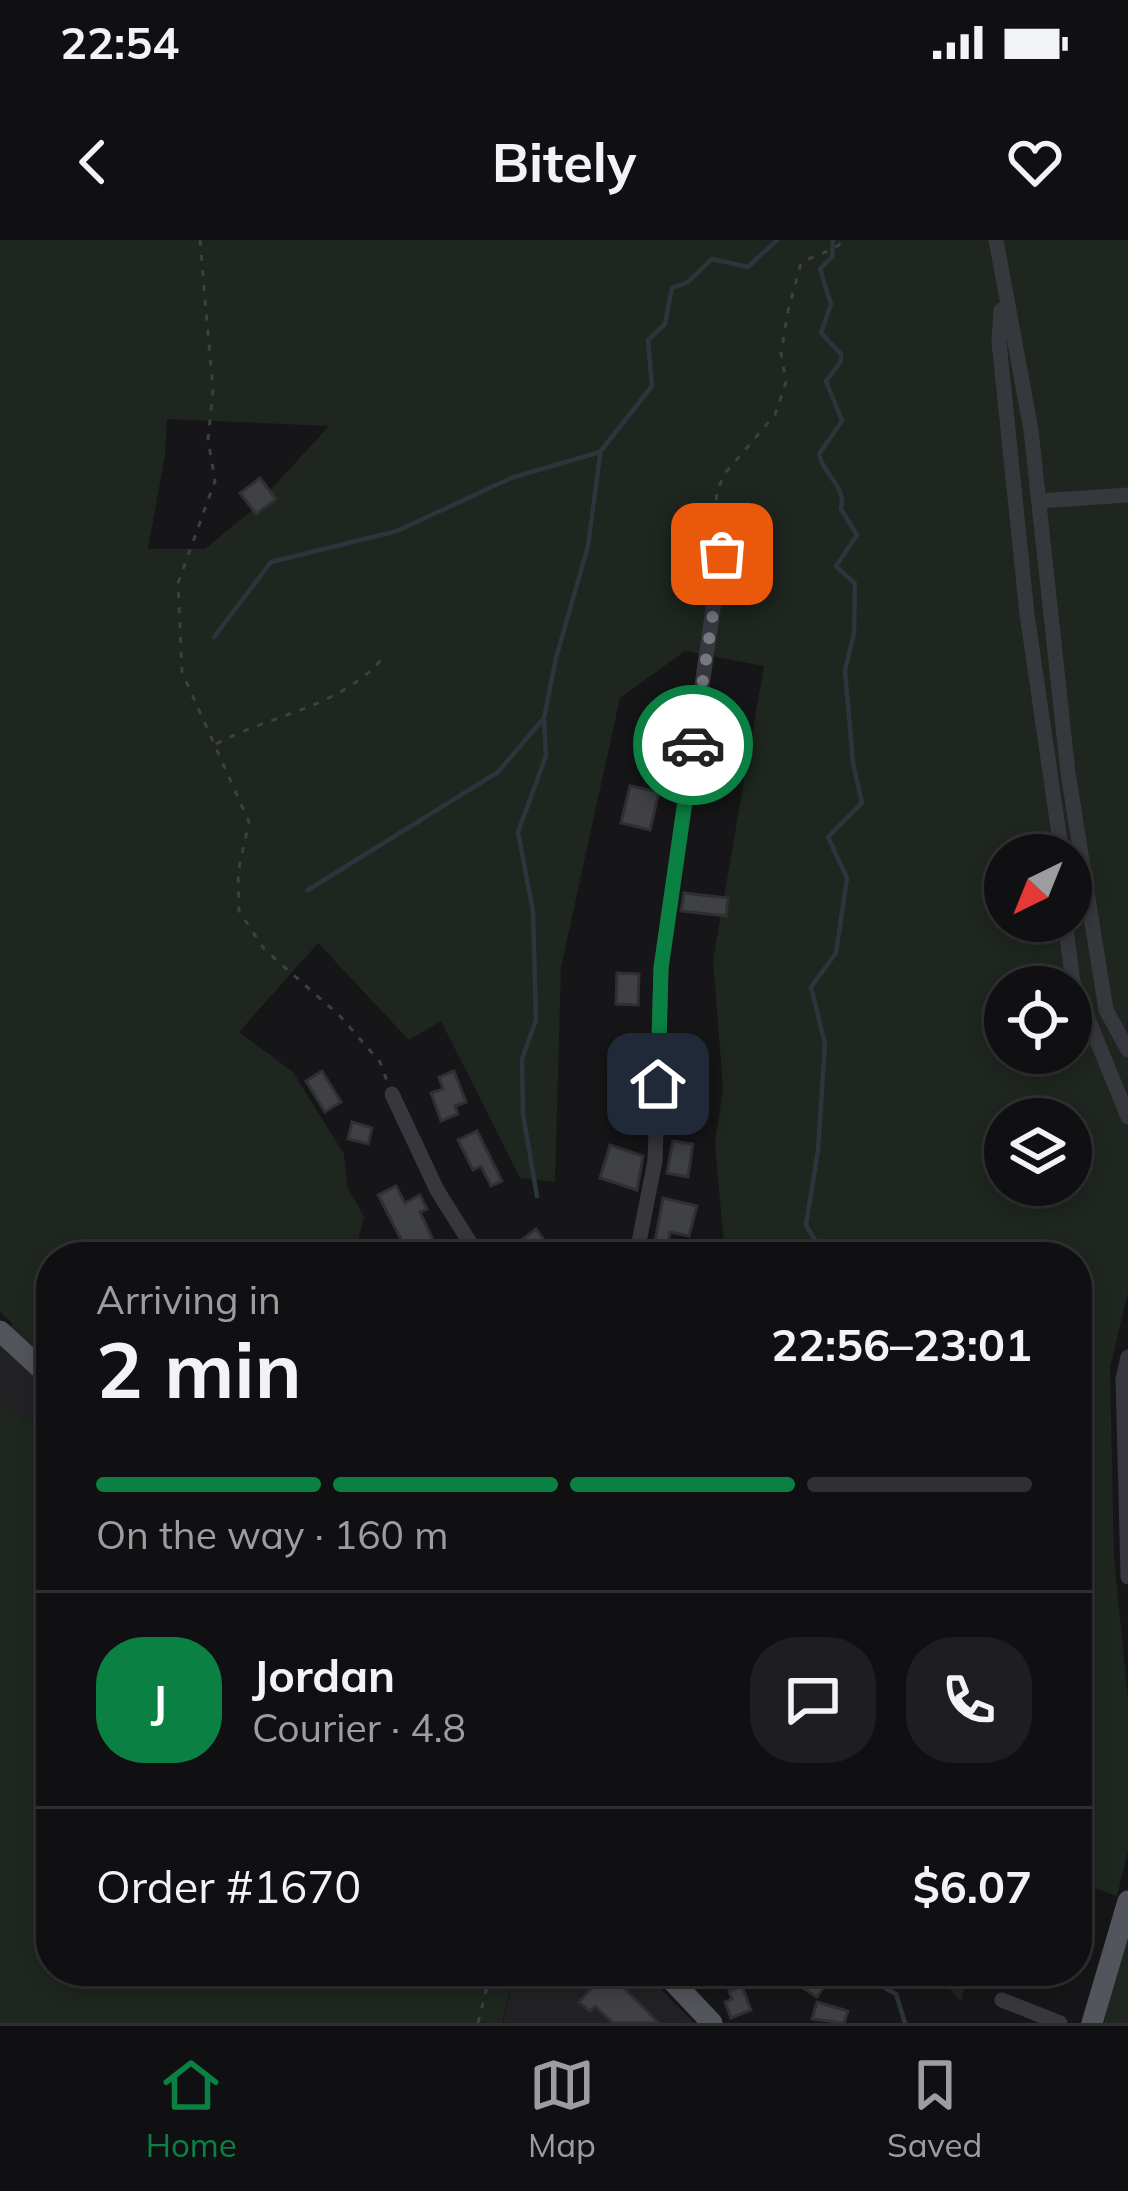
<!DOCTYPE html>
<meta charset="utf-8">
<style>
:root{--surface:#101012;--page:#1e1e20;--text:#f1f3f6;--muted:#9c9d9f;--line:#303032;--accent:#0b8043}
body{margin:0;font-family:Mulish,sans-serif;background:var(--page);color:var(--text);height:100vh;display:flex;flex-direction:column;font-size:45px;white-space:nowrap}
*{box-sizing:border-box;margin:0}
p{font-size:39px;color:var(--muted)}
.icon{flex:none;width:66px;height:66px;fill:none;stroke:currentColor;stroke-width:2;stroke-linecap:round;stroke-linejoin:round}
.map{position:relative;flex:1;overflow:hidden}
.drawer{position:absolute;left:36px;top:1002px;width:1056px;height:744px;display:flex;flex-direction:column;background:var(--surface);border-radius:48px;box-shadow:0 6px 18px #0003,0 0 0 3px var(--line)}
.drawer>*{flex:none}
.needle{width:78px;rotate:223deg}
.fabs{position:absolute;left:984px;top:594px;display:grid;gap:24px}
.fabs a{display:grid;place-items:center;width:108px;height:108px;border-radius:50%;background:var(--surface);box-shadow:0 6px 18px #0003,0 0 0 3px var(--line);font-size:60px}
.pin{position:absolute;display:grid;place-items:center;width:102px;height:102px;color:#fff;margin:-51px;border-radius:24px;box-shadow:0 6px 18px #0006}
.courier{position:absolute;display:grid;place-items:center;width:120px;height:120px;margin:-60px;border:9px solid #0b8043;border-radius:50%;background:#fff;color:#222;box-shadow:0 3px 15px #0007}
.headline em{font-style:normal;font-weight:700}
.headline div{display:flex;flex-direction:column-reverse}
.headline{display:flex;align-items:center;justify-content:space-between;height:204px;padding:0 60px}
h1{font-size:78px;font-weight:700;line-height:90px}
.bar{display:grid;grid-template-columns:repeat(4,1fr);gap:18px 12px;align-content:center;height:144px;padding:0 60px}
.bar i{height:15px;border-radius:9px;background:var(--line)}
.bar .on{background:var(--accent)}
.bar p{grid-column:span 4}
.line{display:flex;align-items:center;gap:30px;padding:0 60px;border-top:3px solid var(--line)}
.line div{flex:1}
.round{display:grid;place-items:center;flex:none;width:126px;height:126px;border-radius:48px;background:var(--page)}
.status{display:flex;justify-content:space-between;align-items:center;height:84px;padding:0 60px;background:var(--surface);direction:ltr}
.status svg{height:33px;fill:currentColor}
header{display:flex;justify-content:space-between;align-items:center;height:156px;padding:0 60px;background:var(--surface);font-size:54px;font-weight:700}
.menu{display:flex;justify-content:space-around;align-items:center;height:168px;border-top:3px solid var(--line);background:var(--surface);font-size:33px;color:var(--muted)}
.menu a{display:grid;justify-items:center;gap:6px}
.menu .on{color:var(--accent)}
.map>svg:first-child{display:block}
</style>
<div class="status"><b>22:54</b><svg viewBox="0 0 49 12"><path d="M0 12V9h3v3zM5 12V6h3v6zM10 12V3h3v9zM15 12V0h3v12zM26 1h20v11H26zM47 4h2v5h-2z"/></svg></div>
<header><svg class="icon" aria-label="back" viewBox="0 0 24 24"><path d="M15 5l-7 7 7 7"/></svg>Bitely<svg class="icon" aria-label="heart" viewBox="0 0 24 24"><path d="M12 20l-8-8c-3-5 5-10 8-4 3-6 11-1 8 4z"/></svg></header>
<div class="map">
<svg width="1128" height="1783" viewBox="0 0 1128 1783">
<rect width="100%" height="100%" fill="#161618"/>
<!-- built -->
<g fill="#222225">
<path d="M13 1083 51 1118V1194L0 1164V1094Z"/>
<path d="M515 1731H643L694 1783H503Z"/>
</g>
<!-- green -->
<g fill="#1e261f" fill-rule="evenodd">
<path d="M0 0H1128V1052L1110 1128 1114 1318 1128 1458V1611L1117 1656 1077 1642V1017H725L715 904 723 848 713 720 764 426 685 411 620 458 561 727 555 942 520 938 441 781 409 800 318 703 239 792 293 832 344 914 347 946 364 977 354 1017H51V1118L0 1072ZM167 179 329 186 251 271 205 309H148L165 215ZM1005 615H1071V681H1005ZM1005 747H1071V813H1005ZM1005 879H1071V945H1005Z"/>
<path d="M0 1164 51 1194V1731H447L465 1749 478 1731H515L502 1783H0Z"/>
<path d="M1128 1688V1783H1104L1122 1695Z"/>
<path d="M934 1731H969L961 1762Z"/>
</g>
<g fill="none" stroke-linecap="round" stroke-linejoin="round">
<!-- stream -->
<g stroke="#2c353c" stroke-width="4.5">
<path d="M214 397 271 322 397 291 511 238 600 212 652 146 648 100 665 84 672 48 688 42 712 19 748 27 777 0"/>
<path d="M308 650 498 532 544 478 556 418 588 306 600 215"/>
<path d="M537 956 523 874 522 819 536 780 533 671 518 592 546 516 544 480"/>
<path d="M825 1017 806 985 818 910 825 804 811 747 836 713 847 638 828 597 862 563 853 523 845 431 854 393 855 344 836 326 857 295 841 269C847 246 823 235 819 214L842 181 826 141 841 121V114L821 93 831 64 820 29 832 17 833 0"/>
<path d="M854 1731 896 1754 905 1783"/>
</g>
</g>
<!-- building -->
<g fill="#404145" stroke="#303034" stroke-width="3">
<path d="M260 238 276 259 256 274 240 253Z"/>
<path d="M645 486 683 493 678 524 640 517Z"/>
<path d="M630 546 659 552 650 590 621 583Z"/>
<path d="M684 653 728 658 726 676 681 671Z"/>
<path d="M617 733 639 734 638 765 616 764Z"/>
<path d="M322 831 341 862 325 872 306 841Z"/>
<path d="M454 831 466 862 455 866 458 874 441 881 431 853 443 849 439 837Z"/>
<path d="M352 882 372 888 368 904 348 899Z"/>
<path d="M477 891 502 941 491 946 481 926 473 930 458 900Z"/>
<path d="M673 901 693 904 688 937 667 933Z"/>
<path d="M610 905 643 916 637 950 600 938Z"/>
<path d="M396 946 405 963 420 955 427 969 420 972 441 1017H403L395 1003 401 999 378 955Z"/>
<path d="M663 958 697 966 689 996 670 992 666 1017H652Z"/>
<path d="M536 989 553 1012 547 1017H525L515 1005Z"/>
<path d="M607 1732 645 1769 658 1783H613L595 1766 590 1771 579 1762Z"/>
<path d="M804 1733 825 1745 817 1757 797 1744Z"/>
<path d="M742 1746 751 1770 731 1778 725 1762 732 1759 729 1751Z"/>
<path d="M817 1762 848 1771 844 1783 812 1779Z"/>
</g>
<g fill="none" stroke-linecap="round" stroke-linejoin="round">
<!-- path -->
<g stroke="#3d3f44" stroke-width="3" stroke-dasharray="6 9" stroke-linecap="butt">
<path d="M200 0 213 151 208 199 215 241 178 343 182 432 249 582 238 632 239 671 264 709 340 776 380 822 387 841"/>
<path d="M712 305 717 250 726 232 775 175 786 142 781 113 788 71 801 23C817 14 832 12 845 0"/>
<path d="M216 504C274 473 338 469 383 418"/>
<path d="M478 1783 491 1731"/>
</g>
<!-- minor -->
<g stroke="#37383d" stroke-width="15">
<path d="M996 0 1031 190 1068 533 1106 770 1128 810"/>
<path d="M1001 70 999 102 1027 374 1062 615"/>
<path d="M1039 261 1128 255"/>
<path d="M1065 681 1073 742 1128 877"/>
<path d="M392 854 437 950 479 1017"/>
<path d="M636 1017 655 921 661 728 721 314"/>
<path d="M1128 1117 1123 1139 1128 1337"/>
<path d="M1002 1760 1060 1783"/>
</g>
<!-- major -->
<g stroke="#53555c" stroke-width="21">
<path d="M0 1091 51 1138"/>
<path d="M663 1731 712 1783"/>
<path d="M1092 1783 1128 1661"/>
</g>
</g>
<g fill="none" stroke-linecap="round" stroke-linejoin="round">
<!-- done -->
<path stroke="#757880" stroke-width="12" stroke-dasharray="0 21.6" d="M693 505 722 314"/>
<!-- route -->
<path stroke="#0b8043" stroke-width="15" d="M658 844 661 728 693 505"/>
</g>
</svg>
<div class="fabs">
<a><svg class="needle" viewBox="-14 -14 28 28"><path d="M0-13l5 13h-10z" fill="#e53935"/><path d="M0 13l5-13h-10z" fill="#9c9d9f"/></svg></a>
<a><svg class="icon" aria-label="locate" viewBox="0 0 24 24"><circle cx="12" cy="12" r="6"/><path d="M12 2v4M12 18v4M2 12h4M18 12h4"/></svg></a>
<a><svg class="icon" aria-label="layers" viewBox="0 0 24 24"><path d="M12 4l9 5-9 5-9-5zM3 14l9 5 9-5"/></svg></a>
</div>
<div class="pin" style="left:722px;top:314px;background:#ea580c"><svg class="icon" aria-label="bag" viewBox="0 0 24 24"><path d="M5 8h14l-1 12H6zM9 8a3 3 0 0 1 6 0"/></svg></div>
<div class="pin" style="left:658px;top:844px;background:#1f2937"><svg class="icon" aria-label="home" viewBox="0 0 24 24"><path d="M3 11l9-7 9 7M6 9v11h12V9"/></svg></div>
<div class="courier" style="left:693px;top:505px"><svg class="icon" aria-label="car" viewBox="0 0 24 24"><path d="M5 17H2v-5l4-1 3-4h7l3 4 3 1v5h-3M9 17h6M6 11h13"/><circle cx="7" cy="17" r="2"/><circle cx="17" cy="17" r="2"/></svg></div>
<section class="drawer">
<div class="headline"><div><h1>2 min</h1><p>Arriving in</p></div><em>22:56–23:01</em></div>
<div class="bar"><i class="on"></i><i class="on"></i><i class="on"></i><i></i><p>On the way · 160 m</p></div>
<div class="line" style="height:216px"><b class="round" style="background:var(--accent);color:#fff">J</b><div><b>Jordan</b><p>Courier · 4.8</p></div><a class="round"><svg class="icon" aria-label="chat" viewBox="0 0 24 24"><path d="M4 5h16v11H9l-5 4z"/></svg></a><a class="round"><svg class="icon" aria-label="phone" viewBox="0 0 24 24"><path d="M5 4h4l2 5-3 2q2 4 5 5l2-3 5 2v4C11 20 4 13 5 4z"/></svg></a></div>
<div class="line" style="height:156px"><div>Order #1670</div><b>$6.07</b></div>
</section>
</div>
<nav class="menu">
<a class="on"><svg class="icon" aria-label="home" viewBox="0 0 24 24"><path d="M3 11l9-7 9 7M6 9v11h12V9"/></svg>Home</a>
<a><svg class="icon" aria-label="map" viewBox="0 0 24 24"><path d="M3 6l6-2 6 2 6-2v14l-6 2-6-2-6 2zM9 4v14M15 6v14"/></svg>Map</a>
<a><svg class="icon" aria-label="saved" viewBox="0 0 24 24"><path d="M7 4h10v16l-5-4-5 4z"/></svg>Saved</a>
</nav>
